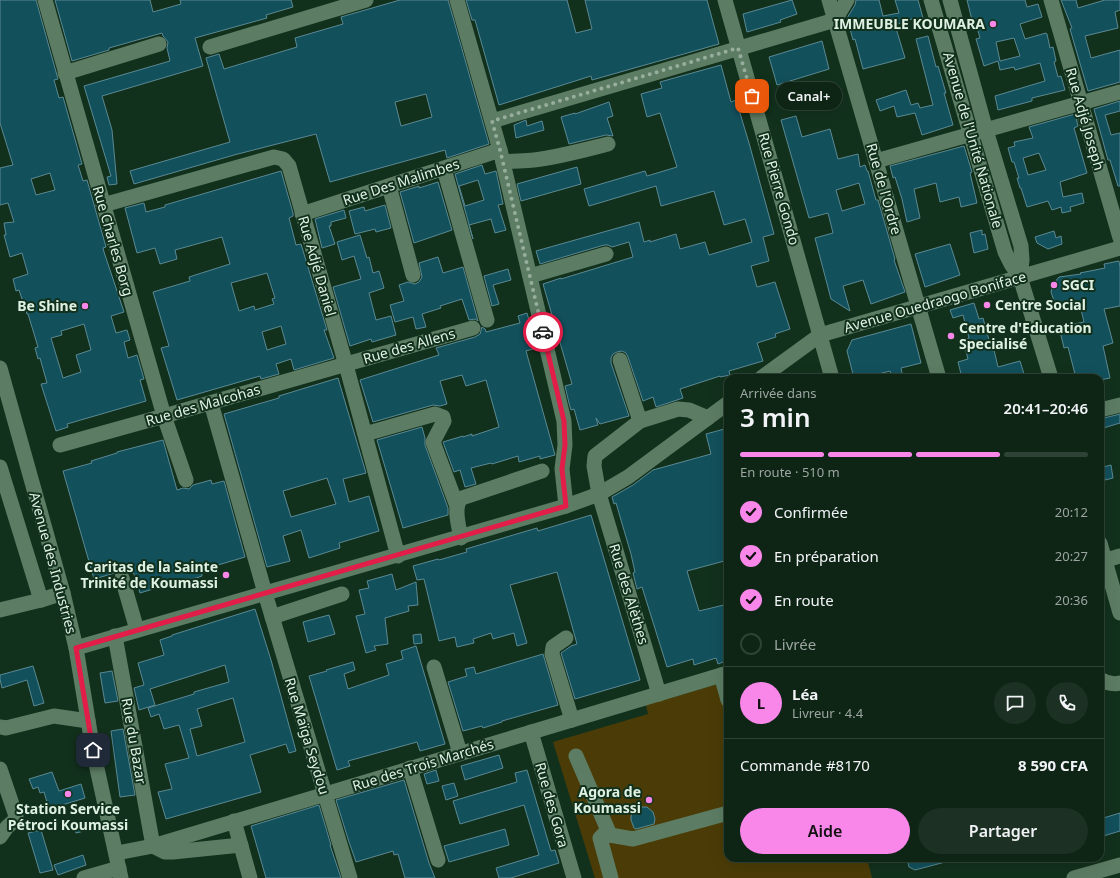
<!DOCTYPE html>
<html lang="fr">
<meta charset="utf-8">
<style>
:root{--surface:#0e2516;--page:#1c3123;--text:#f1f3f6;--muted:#9ba5a1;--line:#2e4235;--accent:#f987e9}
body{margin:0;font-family:"Noto Sans",sans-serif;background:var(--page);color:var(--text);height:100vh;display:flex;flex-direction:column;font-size:15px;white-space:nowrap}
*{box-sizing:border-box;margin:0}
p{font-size:13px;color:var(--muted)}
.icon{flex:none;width:22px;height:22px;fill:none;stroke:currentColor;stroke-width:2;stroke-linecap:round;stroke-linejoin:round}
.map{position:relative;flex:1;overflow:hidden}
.panel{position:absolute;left:724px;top:374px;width:380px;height:488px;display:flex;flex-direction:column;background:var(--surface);border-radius:12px;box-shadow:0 4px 16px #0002,0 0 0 1px var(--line)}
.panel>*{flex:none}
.pin{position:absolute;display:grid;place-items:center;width:34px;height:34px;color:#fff;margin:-17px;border-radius:8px;box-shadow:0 2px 6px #0006}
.courier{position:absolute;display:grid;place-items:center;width:40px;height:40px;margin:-20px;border:3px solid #e11d48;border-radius:50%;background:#fff;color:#222;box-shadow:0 1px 5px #0007}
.bubble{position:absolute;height:28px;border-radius:14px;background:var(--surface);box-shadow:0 4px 16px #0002,0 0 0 1px var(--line);font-size:13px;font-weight:600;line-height:28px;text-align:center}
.overview em{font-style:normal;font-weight:600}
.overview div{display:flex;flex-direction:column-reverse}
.overview{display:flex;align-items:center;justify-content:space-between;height:68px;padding:0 16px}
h1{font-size:26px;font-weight:600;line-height:30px}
.bar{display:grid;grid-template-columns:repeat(4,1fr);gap:6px 4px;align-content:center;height:48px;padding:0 16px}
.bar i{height:5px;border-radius:3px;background:var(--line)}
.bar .active{background:var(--accent)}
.bar p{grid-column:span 4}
.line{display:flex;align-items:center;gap:10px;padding:0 16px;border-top:1px solid var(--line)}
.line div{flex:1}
.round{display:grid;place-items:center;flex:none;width:42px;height:42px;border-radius:21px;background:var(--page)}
ol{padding:0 16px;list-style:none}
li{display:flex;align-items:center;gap:12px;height:44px}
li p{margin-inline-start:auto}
li .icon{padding:4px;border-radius:50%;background:var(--accent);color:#111;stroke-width:4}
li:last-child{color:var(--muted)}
li i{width:22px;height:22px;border:2px solid var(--line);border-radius:50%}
.action{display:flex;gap:8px;margin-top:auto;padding:8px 16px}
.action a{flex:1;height:46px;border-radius:24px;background:var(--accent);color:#111;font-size:16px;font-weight:600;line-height:46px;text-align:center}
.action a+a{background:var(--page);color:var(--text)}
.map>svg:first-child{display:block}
</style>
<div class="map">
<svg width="1120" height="878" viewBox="0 0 1120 878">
<rect width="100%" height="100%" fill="#12311d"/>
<!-- green -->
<path fill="#4b3c07" d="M728 681V858H867L872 878H595L553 742 648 714 646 705Z"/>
<!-- building -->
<g fill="#12505c" stroke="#5a8993" fill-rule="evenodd">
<path d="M0 0H36L58 79 54 80 59 98 63 97 82 164 78 165 83 181 87 180 106 247 103 248 104 252 124 312 111 316 116 333 127 330 130 340 124 342 128 358 137 355 144 379 140 380 146 401 67 424 68 427 56 431 41 384 47 383 40 358 38 359 35 348 38 347 28 314H27L19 290 16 291 13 279 28 274 22 253 10 257 4 235H6L4 223 14 222 8 203 0 205V168L13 165 0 123ZM50 173 55 190 36 195 31 179ZM84 324 91 350 76 355 81 372 63 378 51 338 62 335 61 331Z"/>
<path d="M55 0H150L153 12 181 4 180 0H291L293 7 266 15 267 18 195 38 203 66 102 96 112 130 117 184 109 185 107 177 111 176 84 86 170 61 167 48 168 42 163 36 162 33 109 48V50L72 61Z"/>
<path d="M400 0H448L489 144 447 158 445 150 330 182 316 134 234 155 134 184 130 171 230 142 206 58 219 54 224 69 297 47 295 38 343 24 341 17ZM426 94 432 117 401 126 395 102Z"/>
<path d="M466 0H567L576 33 592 29 585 0H707L719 44 592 80 591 76 499 105 475 20H472Z"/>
<path d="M792 0 797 14 780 20 781 22 747 32 743 14Z"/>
<path d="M856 0H879L883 16 899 13 895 0H918L923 18 913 21 912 19 895 25 905 58 863 69 855 39 853 40 847 18 855 5Z"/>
<path d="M967 0H1025L1027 7 1038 4 1042 17 1020 24 1025 39 1046 33 1047 34 1050 48 1053 47 1056 61 1054 62 1058 77 1061 76 1065 90 1032 98V101L998 110 995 96 1045 81 1040 63 1015 70 1014 67 1000 70 998 61 984 66 976 39 980 38 975 20H972ZM1014 38 1020 56 1000 61 996 42Z"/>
<path d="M1061 0H1076L1078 8 1105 0H1120V10L1115 12 1118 28 1085 36 1091 58 1120 50V82L1088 91 1070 29 1072 28Z"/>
<path d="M928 36 936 67 938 66 946 93H944L953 125 922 135 915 113 897 117 894 106 880 111 876 100 906 90 911 105 918 103 920 108 933 105 916 39Z"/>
<path d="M822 41 829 69 777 85 769 57Z"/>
<path d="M721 65 731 102 736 100 749 143 774 234 763 237 769 261 751 266 757 287 775 282 790 329 775 334 776 337 757 343 763 361 729 371 730 375 720 377V376L680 389 683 398 656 407 653 397 643 401 628 357 626 353 622 351 617 352 613 354 611 358V363L629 416 600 424 596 418 598 425 580 430 574 409 571 410 569 403 565 386 572 384 543 284 561 278V279L633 257 629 242 612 247 608 245H604L540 264 536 251 639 222 644 242 650 240V242L676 234 680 249 705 242 709 255 752 242 745 219 724 225 714 191 661 206 656 186 589 206 584 189 645 171 647 176 677 167 660 113 647 117 641 94 662 88 660 82Z"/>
<path d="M1120 101V111L1105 115 1111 135 1120 133V186H1118L1110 160H1108L1094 109Z"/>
<path d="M609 102 613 116 607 118 613 136 606 135 569 144 561 117 575 113V114Z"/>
<path d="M1075 114 1078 126 1074 128 1087 173 1060 182 1063 197 1082 193 1084 203 1070 207 1071 211 1062 213 1061 207 1052 210 1048 201 1027 207 1021 188H1020L1017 178H1019L1014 162H1012L1008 148 1015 146 1014 142 1033 138 1029 127ZM1039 153 1046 170 1028 175 1023 158Z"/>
<path d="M796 116 802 137 830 129 838 159 858 154 860 167 865 165 867 171H868L876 200H878L895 259 894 260 905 292 871 304 863 280 843 286 850 311 831 299 815 238 833 233 828 213 809 218 781 120ZM859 183 865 204 842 211 836 190Z"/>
<path d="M526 120 527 126 542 121 544 130 516 138 514 125Z"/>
<path d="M964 146 972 172 970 173 977 203 961 207 959 197 940 202 936 183 914 189 920 218 907 222 902 199 895 177 893 178 890 166Z"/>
<path d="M482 165 485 174 496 171 503 204 498 205 506 230 495 233 491 219 469 225 473 239 455 174ZM478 180 484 200 465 206 459 186Z"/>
<path d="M577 167 581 184 521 201 517 184Z"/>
<path d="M281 171 293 213V216L289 218 296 245 301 244 327 330H324L334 358 294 370 291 359 276 364 279 374 261 379 260 376 177 400 161 348 169 346 153 292 190 281 189 277 230 264 222 237 175 250 177 259 160 264 155 248 137 253 125 208 144 203 146 212 165 207V205ZM267 273 275 298 272 299 274 304 255 310 254 306 239 311 231 283ZM281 326 286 344 267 350 262 332Z"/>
<path d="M438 182 452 230 414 243 400 192 419 186V188Z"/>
<path d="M385 205 391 228 376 232 375 229 355 234 349 211 364 207 365 211Z"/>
<path d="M344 210 346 218 331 222V226H329L335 244 322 248 315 219Z"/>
<path d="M982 230V235L985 234 988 249 974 253 970 233Z"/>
<path d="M1054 231 1056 238 1061 236 1062 244 1048 249 1037 243 1035 237Z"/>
<path d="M360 235 367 258 369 257 373 273 379 271 384 288 369 293 376 320 391 316 396 335 372 342 371 339 350 346 333 287 361 279 354 256 342 260 337 242Z"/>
<path d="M950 244 960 275 925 287 915 254Z"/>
<path d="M438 257 443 273 463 267 478 321 475 319 469 320 462 299 440 306 441 308 422 314 426 327 416 329 413 317 395 322 390 305 404 301 399 285 408 282 415 284 419 282 422 277 419 263Z"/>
<path d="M1119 261 1120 267V306L1104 309 1113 343 1103 346 1110 378 1100 380V378H1076L1068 347 1064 348 1059 327 1084 322 1080 305 1057 310 1051 292 1053 284 1059 277 1081 274 1080 273 1105 268 1104 264Z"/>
<path d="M508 269 511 280 493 285 499 304 492 306 484 276Z"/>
<path d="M974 303 979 319 983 318 992 351 994 350 998 367 1020 361 1024 374 1010 378H962L958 362 968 359 963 340 969 338 963 315 953 318 950 310Z"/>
<path d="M527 313 531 327 530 328 536 348 526 351 555 455 540 459V456L519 462 518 456 492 464 491 463 471 468 476 484 465 487 460 470 454 472 443 442 463 436V437L472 434V436L499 427 486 380 466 386 462 375 440 381 447 404 440 406 433 405 373 422 360 380 439 355 436 348 475 337 480 334 482 327 485 329 486 332 520 323 518 316Z"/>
<path d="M911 324 921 363 901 368 903 378H892L890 371 863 378H854L847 351 852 340Z"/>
<path d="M338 378 366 473 343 479 349 502 369 496 379 531 339 543 340 548 309 558 301 530 283 536 290 561 267 567 224 414 279 398V396ZM327 478 336 504 291 517 283 491Z"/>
<path d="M1120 414V423L1100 429V419Z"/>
<path d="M422 427 425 438V445L448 508V515L403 528 377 440Z"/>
<path d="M728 428V560L687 571 699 611 728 604V660L718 664 716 658 694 665 693 659 667 667 642 587 637 589 633 573 635 572 631 554 616 503 614 504 612 497 633 485 653 470 711 454 706 434Z"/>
<path d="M163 440 177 490 183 488 189 489 193 485 211 480 212 484 224 481 245 557 201 570 202 576 190 580 189 578 140 593 132 568 125 570 120 569 115 573 94 579 63 471 92 463 91 461 117 453V452Z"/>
<path d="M1111 465 1113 478 1105 480 1103 467Z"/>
<path d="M591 515 640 680 575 699 561 653 571 646 577 644 557 572 510 585 527 643 517 646 514 633 493 639 491 633 473 639 474 643 457 647 455 637 439 641 424 579 417 580 413 566 438 559 439 560 467 552 466 549 537 528 538 531Z"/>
<path d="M392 574 396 590 416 582 418 605 408 606 409 611 385 618 388 644 374 646 376 650 366 653 356 616 365 614 359 590 369 588 367 581Z"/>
<path d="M255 609 271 660 296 751 289 753 286 744 250 755 261 792 166 819 158 792 172 789 165 764 189 758 179 725 164 729 159 714 151 717 148 708 194 694V692L229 682 225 665 150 689 155 705 139 710 134 688 144 685 138 663 164 655 160 640 172 636V635ZM233 698 245 742 197 756 190 729 202 726 197 709Z"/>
<path d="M329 615 335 634 308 642 303 622Z"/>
<path d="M421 634 422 643 414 644 413 635Z"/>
<path d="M416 646 445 744 420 751 417 742 348 761 350 766 337 770 309 676 327 671 326 670 353 662 355 670 344 674 348 689 389 675 386 664 403 659 401 651Z"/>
<path d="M543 654 558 705 502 721V722L483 728 482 726 463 731 448 682 467 676 465 669 474 667 476 674Z"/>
<path d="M33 666 44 703 34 706 27 680 2 688 0 679V675Z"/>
<path d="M112 671 118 701 105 703 100 673Z"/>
<path d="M123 729 135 795 120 797 111 731Z"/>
<path d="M499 755 503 768 465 780 461 766Z"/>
<path d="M436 770 439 781 427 784 424 774Z"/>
<path d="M527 770 551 851 555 850 559 863 511 878H499L496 868 539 855 524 805 460 824 453 801 517 782 515 773Z"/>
<path d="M52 772 59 791 81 784 85 798 49 809 44 792 40 793 38 787 33 789 29 779Z"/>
<path d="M404 780 429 863 435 878H405L398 854 394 855 393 851 356 862 349 842 336 800Z"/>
<path d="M454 783 458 796 446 800 442 786Z"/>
<path d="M319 805 331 845H330L341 878H266L251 826Z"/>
<path d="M639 807H647L653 812 655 819 654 824 636 829 634 828 631 820V816L635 809Z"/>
<path d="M1120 813V831L1100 837V819Z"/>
<path d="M85 821 88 830 76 833 74 825Z"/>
<path d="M505 829 509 845 449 862 444 846Z"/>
<path d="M41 830 53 870 40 873 28 833Z"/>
<path d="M83 855 86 865 58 875 54 865Z"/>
<path d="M907 858H949V861L915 870 909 867Z"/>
</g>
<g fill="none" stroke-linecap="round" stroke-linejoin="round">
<!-- minor -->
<g stroke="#5c7d64" stroke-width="15">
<path d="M45 0 164 416 186 480"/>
<path d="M457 0 500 150 564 421 565 445 562 469 566 506"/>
<path d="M725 0 832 378"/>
<path d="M829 0 939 378"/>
<path d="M931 0 1005 252 1011 264 1020 277 1051 378"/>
<path d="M950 0 985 127 1021 246 1022 260 1020 277"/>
<path d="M1051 0 1120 238"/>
<path d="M210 47 366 0"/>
<path d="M65 73 159 44"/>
<path d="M492 121 835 20 847 0"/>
<path d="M876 161 1120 92"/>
<path d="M503 162C513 161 524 161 534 160 559 157 584 150 608 144"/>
<path d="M444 169 487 320"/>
<path d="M389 186 413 275"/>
<path d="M103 205 274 157 283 159 289 166 346 365 398 556"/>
<path d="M302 214 500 150"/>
<path d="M530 276 606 254"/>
<path d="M620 360 640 421"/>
<path d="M0 368 63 593 76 648 93 750 121 878"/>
<path d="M761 378 820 335 1120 248"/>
<path d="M211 403 265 593 350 878"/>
<path d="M1100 410 1120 405"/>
<path d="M365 434 435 414 443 417 444 421 433 442 457 506"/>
<path d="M60 445 164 416 473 328"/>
<path d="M0 467 41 600"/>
<path d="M461 538C459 526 452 506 462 498L542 471"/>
<path d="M1100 543 1120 613"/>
<path d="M1100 562 1120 556"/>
<path d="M122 578 137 630"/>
<path d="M0 610 41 600 63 593"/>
<path d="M272 617 342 594"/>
<path d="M115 636 153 846 165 852H173L241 845"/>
<path d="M566 638 553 647 552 654 572 720"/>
<path d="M76 648 566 506 599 494 628 477 728 403"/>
<path d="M434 667 460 753"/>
<path d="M721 675 728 700"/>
<path d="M1100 679C1106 683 1112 685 1120 683"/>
<path d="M659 694 599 494 594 466 595 456 640 421 678 409 689 410 708 418"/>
<path d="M0 727 6 728 54 716 88 721"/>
<path d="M531 732 574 878"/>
<path d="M576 756 610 835"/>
<path d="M410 768 438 860"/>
<path d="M0 769 16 816 14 821 7 827 0 837"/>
<path d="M234 821 250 878"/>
<path d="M117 853 153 846 728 673"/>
<path d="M84 878 119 868"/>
<path d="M611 878 600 838 604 834 633 839 728 813"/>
<path d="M1074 878 1120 865"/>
</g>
</g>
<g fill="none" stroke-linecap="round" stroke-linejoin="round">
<!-- done -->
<path stroke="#97ae9e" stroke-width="4" stroke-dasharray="0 7.2" d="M543 332 500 150 492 121 738 48 752 96"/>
<!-- route -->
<path stroke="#e11d48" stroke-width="5" d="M93 750 76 648 566 506 562 469 565 445 564 421 543 332"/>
</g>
<!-- markers -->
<g fill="#f987e9" stroke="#12311d" stroke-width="1.5">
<circle cx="993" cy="24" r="4"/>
<circle cx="1054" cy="285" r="4"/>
<circle cx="987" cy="305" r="4"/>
<circle cx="85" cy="306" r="4"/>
<circle cx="951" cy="336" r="4"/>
<circle cx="226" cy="575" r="4"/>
<circle cx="68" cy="794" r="4"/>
<circle cx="649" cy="800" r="4"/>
</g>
<g text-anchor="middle" stroke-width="4" stroke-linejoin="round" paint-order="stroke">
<!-- poi labels -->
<g font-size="14" font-weight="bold" fill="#dff1e3" stroke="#12311d" text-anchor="end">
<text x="985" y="29">IMMEUBLE KOUMARA</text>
<text x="1062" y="290" text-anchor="start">SGCI</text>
<text x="995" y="310" text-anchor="start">Centre Social</text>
<text x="77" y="311">Be Shine</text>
<text x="959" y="333" text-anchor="start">Centre d'Education<tspan x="959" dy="16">Specialisé</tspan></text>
<text x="218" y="572">Caritas de la Sainte<tspan x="218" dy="16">Trinité de Koumassi</tspan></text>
<text x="641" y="797">Agora de<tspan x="641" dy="16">Koumassi</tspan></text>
<text x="68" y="814" text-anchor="middle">Station Service<tspan x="68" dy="16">Pétroci Koumassi</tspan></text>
</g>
<!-- street labels -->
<g font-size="14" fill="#dff1e3" stroke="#12311d">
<text transform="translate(1085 119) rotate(74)" y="5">Rue Adjé Joseph</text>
<text transform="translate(973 140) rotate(74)" y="5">Avenue de l'Unité Nationale</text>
<text transform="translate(401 182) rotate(-18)" y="5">Rue Des Malimbes</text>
<text transform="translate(779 189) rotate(74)" y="5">Rue Pierre Gondo</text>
<text transform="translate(884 189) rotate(74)" y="5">Rue de l'Ordre</text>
<text transform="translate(113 241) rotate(74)" y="5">Rue Charles Borg</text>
<text transform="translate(317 266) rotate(74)" y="5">Rue Adjé Daniel</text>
<text transform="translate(935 302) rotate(-16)" y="5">Avenue Ouedraogo Boniface</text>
<text transform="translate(409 346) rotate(-16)" y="5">Rue des Allens</text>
<text transform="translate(203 405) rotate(-16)" y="5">Rue des Malcohas</text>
<text transform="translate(53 563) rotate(75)" y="5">Avenue des Industries</text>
<text transform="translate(629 594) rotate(73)" y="5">Rue des Alèthes</text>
<text transform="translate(307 736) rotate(73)" y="5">Rue Maïga Seydou</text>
<text transform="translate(134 741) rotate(80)" y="5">Rue du Bazar</text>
<text transform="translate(423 765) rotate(-17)" y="5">Rue des Trois Marchés</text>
<text transform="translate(552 805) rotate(74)" y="5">Rue des Gora</text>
</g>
</g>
</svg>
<div class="pin" style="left:752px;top:96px;background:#ea580c"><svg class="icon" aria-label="bag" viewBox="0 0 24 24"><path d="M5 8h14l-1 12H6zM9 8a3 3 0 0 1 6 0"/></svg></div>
<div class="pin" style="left:93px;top:750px;background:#1f2937"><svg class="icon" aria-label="home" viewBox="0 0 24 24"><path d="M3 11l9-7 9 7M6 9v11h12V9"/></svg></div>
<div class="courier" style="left:543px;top:332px"><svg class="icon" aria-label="car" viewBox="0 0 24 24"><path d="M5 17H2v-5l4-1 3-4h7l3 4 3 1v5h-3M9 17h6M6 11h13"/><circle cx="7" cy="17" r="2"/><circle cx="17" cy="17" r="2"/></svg></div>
<div class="bubble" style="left:776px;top:82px;width:66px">Canal+</div>
<section class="panel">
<div class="overview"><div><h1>3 min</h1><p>Arrivée dans</p></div><em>20:41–20:46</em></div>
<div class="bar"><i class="active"></i><i class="active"></i><i class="active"></i><i></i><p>En route · 510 m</p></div>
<ol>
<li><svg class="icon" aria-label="check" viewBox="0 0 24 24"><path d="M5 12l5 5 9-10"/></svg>Confirmée<p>20:12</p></li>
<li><svg class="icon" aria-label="check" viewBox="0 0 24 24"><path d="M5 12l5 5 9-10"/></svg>En préparation<p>20:27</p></li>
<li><svg class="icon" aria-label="check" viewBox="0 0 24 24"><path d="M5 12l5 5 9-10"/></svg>En route<p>20:36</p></li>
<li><i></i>Livrée</li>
</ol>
<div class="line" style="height:72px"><b class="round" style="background:var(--accent);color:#111">L</b><div><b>Léa</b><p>Livreur · 4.4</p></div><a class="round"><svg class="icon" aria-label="chat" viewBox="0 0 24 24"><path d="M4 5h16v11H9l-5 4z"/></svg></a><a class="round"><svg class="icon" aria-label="phone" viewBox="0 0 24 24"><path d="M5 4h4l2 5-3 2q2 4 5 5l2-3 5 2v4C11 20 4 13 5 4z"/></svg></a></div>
<div class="line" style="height:52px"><div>Commande #8170</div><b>8 590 CFA</b></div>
<div class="action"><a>Aide</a><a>Partager</a></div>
</section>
</div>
